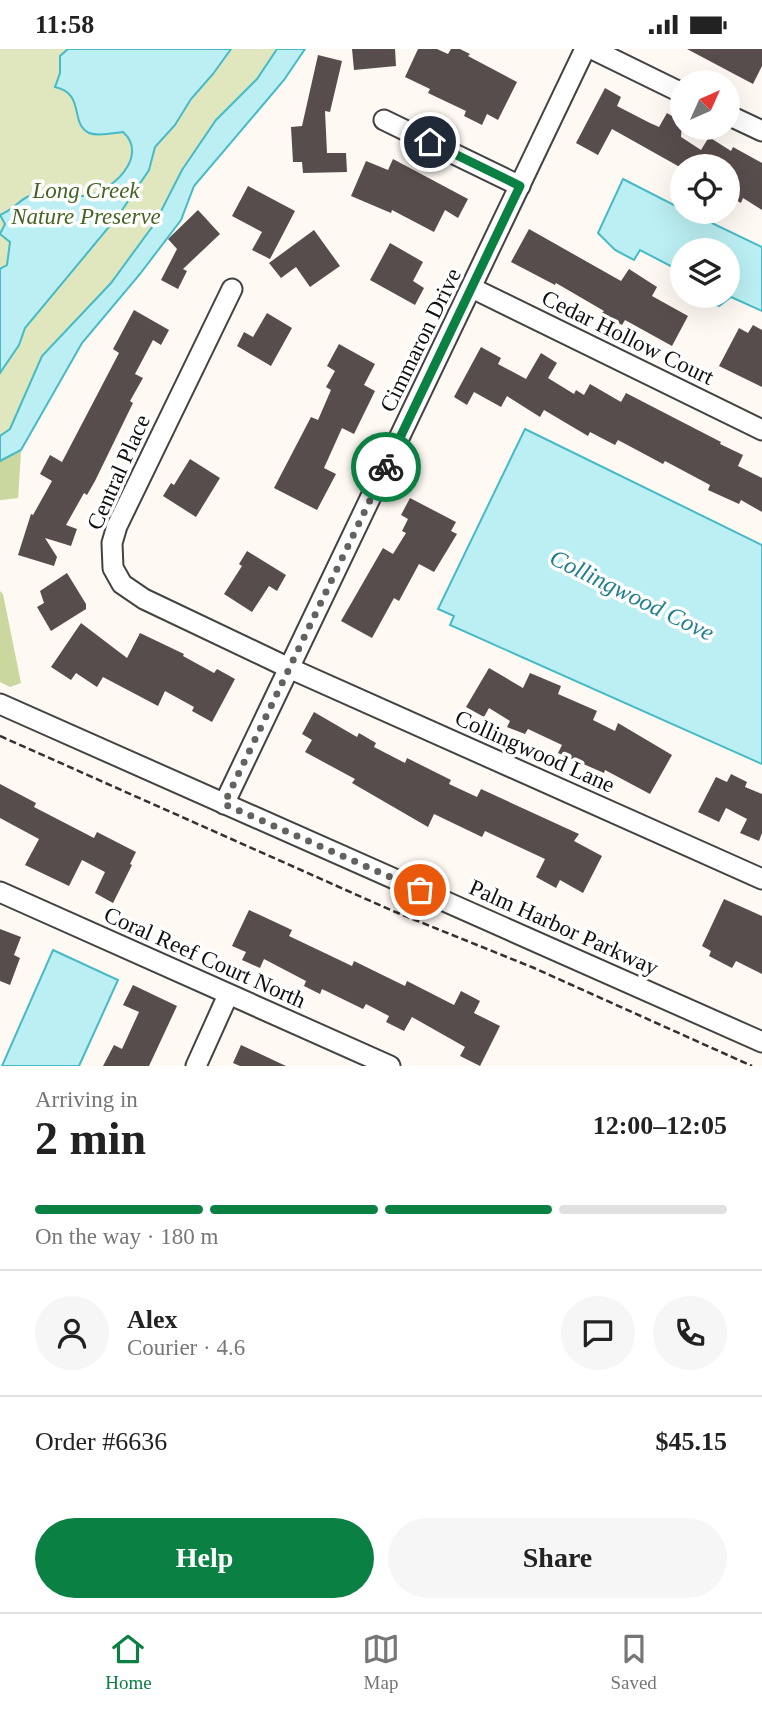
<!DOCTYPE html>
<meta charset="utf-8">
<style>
:root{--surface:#fff;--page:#f6f6f6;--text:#222;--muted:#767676;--line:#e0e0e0;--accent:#0b8043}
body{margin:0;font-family:Georgia,serif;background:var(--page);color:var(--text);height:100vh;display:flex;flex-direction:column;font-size:26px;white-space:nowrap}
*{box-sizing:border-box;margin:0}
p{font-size:23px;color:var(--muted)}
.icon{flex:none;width:38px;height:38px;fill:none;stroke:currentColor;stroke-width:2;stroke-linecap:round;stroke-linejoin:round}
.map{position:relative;height:1017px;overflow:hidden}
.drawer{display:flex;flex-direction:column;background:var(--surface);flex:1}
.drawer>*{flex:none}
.needle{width:46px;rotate:45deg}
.controls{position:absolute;left:670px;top:21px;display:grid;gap:14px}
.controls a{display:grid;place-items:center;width:70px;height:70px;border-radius:50%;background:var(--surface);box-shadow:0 7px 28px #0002;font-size:35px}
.pin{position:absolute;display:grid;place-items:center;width:60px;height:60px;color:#fff;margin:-30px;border:4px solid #fff;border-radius:50%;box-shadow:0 2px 7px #0007}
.courier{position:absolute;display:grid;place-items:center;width:70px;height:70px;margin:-35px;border:5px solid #0b8043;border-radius:50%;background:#fff;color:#222;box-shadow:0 2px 9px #0007}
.head em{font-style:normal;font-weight:700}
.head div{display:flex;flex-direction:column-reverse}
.head{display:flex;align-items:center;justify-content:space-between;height:119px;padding:0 35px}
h1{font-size:46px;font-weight:700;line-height:52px}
.bar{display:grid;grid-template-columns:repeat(4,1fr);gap:10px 7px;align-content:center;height:84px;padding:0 35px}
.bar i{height:9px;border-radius:5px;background:var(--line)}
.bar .active{background:var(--accent)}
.bar p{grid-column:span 4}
.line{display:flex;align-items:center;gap:18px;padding:0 35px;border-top:2px solid var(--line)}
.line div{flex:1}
.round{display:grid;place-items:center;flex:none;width:74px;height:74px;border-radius:37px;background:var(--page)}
.action{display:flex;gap:14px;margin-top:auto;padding:14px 35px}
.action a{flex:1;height:80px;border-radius:42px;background:var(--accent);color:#fff;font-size:28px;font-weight:700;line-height:80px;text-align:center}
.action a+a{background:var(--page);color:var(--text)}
.status{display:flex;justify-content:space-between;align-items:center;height:49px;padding:0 35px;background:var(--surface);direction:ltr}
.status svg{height:19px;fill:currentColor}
.tabs{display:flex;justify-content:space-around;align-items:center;height:98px;border-top:2px solid var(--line);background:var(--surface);font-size:19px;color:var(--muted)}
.tabs a{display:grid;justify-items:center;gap:4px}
.tabs .active{color:var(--accent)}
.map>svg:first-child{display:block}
</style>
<div class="status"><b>11:58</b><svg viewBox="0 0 49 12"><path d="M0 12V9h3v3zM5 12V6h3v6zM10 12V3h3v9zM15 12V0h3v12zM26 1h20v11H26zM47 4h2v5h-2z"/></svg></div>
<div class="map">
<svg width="762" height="1017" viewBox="0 0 762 1017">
<rect width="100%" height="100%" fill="#fef9f3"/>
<!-- green -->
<path fill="#e0e7be" d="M0 0H68L60 7 155 98 231 0H277L257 30 216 71 181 171 140 225 82 294 21 401 18 449 0 451Z"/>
<!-- forest -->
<g fill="#cad79e">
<path d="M21 401 18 449 0 451V412Z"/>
<path d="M0 542 3 545 21 634 10 638 0 633Z"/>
</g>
<!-- water -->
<g fill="#bbeff3" stroke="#46bac5" stroke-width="2">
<path d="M68 0H231L213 25 191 50 175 76 155 98 149 121 118 167 25 279 19 296 0 324V220L7 216 10 193 0 185 5 175 0 166C14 160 16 154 27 148 31 146 38 145 42 144 56 140 71 148 85 147 111 144 150 107 123 83 113 84 99 88 89 84 69 74 86 45 55 38L60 24V7Z"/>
<path d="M277 0H305L284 31 194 137 181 171 140 225 82 294 21 401 0 412V387L10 380 42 307 111 234 155 174 182 121 216 71 257 30Z"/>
<path d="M623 130 682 160V163H689L762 198V262L731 248 719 257 709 252 710 247H728V201H682V223L640 201 634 211 615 201 598 184Z"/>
<path d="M525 380 762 496V715L450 576 454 567 438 560Z"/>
<path d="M53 901 118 931 79 1017H2Z"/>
</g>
<!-- building -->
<g fill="#584d4d">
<path d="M352 0H395L396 17 354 21Z"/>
<path d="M418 0H437L448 5 451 0H460L470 5 468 7 517 33 498 71 487 65 482 76 464 67 466 62 428 44 430 40 405 28Z"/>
<path d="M687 0H762V17L753 35Z"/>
<path d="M318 6 342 12 330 63 325 62 327 104H346L347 123 303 124 302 113H293L291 78 302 77Z"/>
<path d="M605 39 621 48 617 57 650 74 659 78 667 64 682 73 681 88 701 101 709 88 731 102 733 98 762 114V161L743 149 741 154 728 147V117H678L612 80 598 106 576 94Z"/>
<path d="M393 110 468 150 458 169 445 161 434 183 392 161 391 164 351 147 366 112 388 121Z"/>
<path d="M248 137 295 162 270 210 252 201 262 183 232 167Z"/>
<path d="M198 161 220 185 183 220 187 222 178 240 161 231 177 200 168 190Z"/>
<path d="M529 180 621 232 629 220 657 238 652 247 688 267 672 297 625 271 622 276 602 264 604 262 556 234 555 236 511 213Z"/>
<path d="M314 181 340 217 310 238 296 218 281 229 269 214Z"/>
<path d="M390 194 423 213 413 232 424 239 415 256 370 231Z"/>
<path d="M134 261 169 281 161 296 153 291 135 325 143 329 130 352 133 354 95 432 87 446 84 444 66 476 77 480 71 497 45 489 57 508 54 517 18 506 31 465 33 466 52 432 40 425 50 406 62 413 119 304 113 300Z"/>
<path d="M267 264 292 279 271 317 237 297 244 283 253 288Z"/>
<path d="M753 276 762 281V338L719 317 739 279 748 284Z"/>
<path d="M339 295 375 315 364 336 375 342 354 385 342 379 324 419 336 425 317 461 274 439 311 368 318 371 331 341 326 338 335 322 327 317Z"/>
<path d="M481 298 501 309 498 315 526 330 541 304 557 314 548 329 574 345 576 341 584 346 590 335 621 353 626 344 721 393 720 395 743 406 738 417 762 429V463L741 451 739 455 708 441 710 436 665 412 663 415 618 391 615 396 590 383 588 387 544 361 540 368 507 347 501 358 474 343 467 356 454 348Z"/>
<path d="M190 410 220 429 196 468 163 447 171 434 174 436Z"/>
<path d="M410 449 456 473 451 482 457 485 434 523 419 515 399 552 394 549 372 589 341 572 383 499 393 505 406 484 402 482 408 470 401 466Z"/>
<path d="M247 502 286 526 277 542 269 537 252 563 224 545 242 517 239 515Z"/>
<path d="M67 524 86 555V560L51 582 37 558 44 554 40 542Z"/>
<path d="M81 574 127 609 140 584 184 605 183 607 214 624 217 620 235 630 212 673 192 662 194 658 165 642 158 657 103 628 97 638 76 624 71 631 51 618Z"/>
<path d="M489 619 523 639 530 624 561 637 558 645 597 662 593 671 615 682 618 674 672 706 650 745 605 721 604 724 558 704 562 696 528 680 525 685 507 678 510 672 489 659 484 668 466 658Z"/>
<path d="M314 663 357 688 359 684 376 694 374 698 405 714 407 709 451 731 449 735 477 748 481 740 579 785 574 792 602 807 583 844 560 831 556 839 536 828 545 810 485 782 482 788 434 765 428 778 352 734 355 730 305 703 312 691 302 685Z"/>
<path d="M731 725 747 733 745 738 762 745V784L759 792 740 784 747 770 726 759 719 773 698 763 716 728 727 733Z"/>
<path d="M0 735 36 754 34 758 94 789 97 783 136 803 130 815 132 816 113 854 95 844 105 823 82 811 69 837 25 816 39 790 0 769Z"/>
<path d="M724 850 762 867V925L736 912 732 919 709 907 711 902 702 897Z"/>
<path d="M249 861 292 881 289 887 352 917 354 912 405 937 407 932 454 956 461 942 480 952 474 964 500 977 480 1017 460 1007 465 998 412 968 404 982 386 973 389 967 366 955 363 960 322 940 320 945 304 937 306 932 264 910 260 919 242 911 246 903 232 897Z"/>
<path d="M0 880 21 888 14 906 20 909 10 936 0 932Z"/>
<path d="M133 936 177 957 149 1017H103L114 996 122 1000 139 963 123 956Z"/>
<path d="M241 996 286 1017H240L233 1014Z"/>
</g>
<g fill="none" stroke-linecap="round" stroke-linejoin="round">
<!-- minor casing -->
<g stroke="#434343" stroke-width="23">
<g id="minor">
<path d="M592 0 682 44"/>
<path d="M728 66 762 82"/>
<path d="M384 71 520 137"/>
<path d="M472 239 762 381"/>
<path d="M232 240 117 477 112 494 113 519 122 535 144 550 289 619 762 830"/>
<path d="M0 655 762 993"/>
<path d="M224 755 585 0"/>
<path d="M0 843 390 1017"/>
<path d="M196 1017 228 946"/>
</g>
</g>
<!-- path -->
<path stroke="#323232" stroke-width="2.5" stroke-dasharray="7 3.5" stroke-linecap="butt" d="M0 687 393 862 534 919 752 1017"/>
<!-- minor -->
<use href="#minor" stroke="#fff" stroke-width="19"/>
</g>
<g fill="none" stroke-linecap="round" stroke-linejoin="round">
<!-- done -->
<path stroke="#63625f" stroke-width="7" stroke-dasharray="0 12.6" d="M386 418 224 755 420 841"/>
<!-- route -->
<path stroke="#0b8043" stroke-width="9" d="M386 418 520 137 430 93"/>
</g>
<g text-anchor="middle" stroke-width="7" stroke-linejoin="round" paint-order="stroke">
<!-- park labels -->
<g font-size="23" font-style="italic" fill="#456423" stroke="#fff">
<text x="86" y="149">Long Creek<tspan x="86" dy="26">Nature Preserve</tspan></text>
</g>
<!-- street labels -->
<g font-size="23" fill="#101010" stroke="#fff">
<text transform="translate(628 288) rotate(26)" y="8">Cedar Hollow Court</text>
<text transform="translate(420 291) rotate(-64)" y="8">Cimmaron Drive</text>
<text transform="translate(118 423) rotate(-66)" y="8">Central Place</text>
<text transform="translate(535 702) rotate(24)" y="8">Collingwood Lane</text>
<text transform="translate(564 878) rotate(24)" y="8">Palm Harbor Parkway</text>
<text transform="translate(205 908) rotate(24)" y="8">Coral Reef Court North</text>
</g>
<!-- water labels -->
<g font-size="24" font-style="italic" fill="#1e808d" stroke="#fff">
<text transform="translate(632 546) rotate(26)" y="8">Collingwood Cove</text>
</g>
</g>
</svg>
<div class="controls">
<a><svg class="needle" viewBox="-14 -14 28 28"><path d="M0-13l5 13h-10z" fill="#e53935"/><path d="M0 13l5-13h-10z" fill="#767676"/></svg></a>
<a><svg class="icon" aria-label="locate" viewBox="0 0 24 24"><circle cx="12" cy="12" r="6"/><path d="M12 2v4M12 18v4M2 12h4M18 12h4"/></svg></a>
<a><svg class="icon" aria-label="layers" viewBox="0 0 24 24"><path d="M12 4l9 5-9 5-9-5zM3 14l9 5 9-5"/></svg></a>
</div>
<div class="pin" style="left:420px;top:841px;background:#ea580c"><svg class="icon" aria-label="bag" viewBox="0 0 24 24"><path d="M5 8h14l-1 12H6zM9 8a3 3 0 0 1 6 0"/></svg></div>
<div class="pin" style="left:430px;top:93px;background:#1f2937"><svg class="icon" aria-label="home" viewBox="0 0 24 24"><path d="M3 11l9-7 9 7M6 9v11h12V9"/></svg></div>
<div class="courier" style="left:386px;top:418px"><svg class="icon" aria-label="bike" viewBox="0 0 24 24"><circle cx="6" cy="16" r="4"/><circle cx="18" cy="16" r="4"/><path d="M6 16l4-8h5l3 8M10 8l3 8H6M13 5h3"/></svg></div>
</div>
<section class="drawer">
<div class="head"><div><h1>2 min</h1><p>Arriving in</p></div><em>12:00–12:05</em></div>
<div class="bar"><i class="active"></i><i class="active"></i><i class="active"></i><i></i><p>On the way · 180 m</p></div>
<div class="line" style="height:126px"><a class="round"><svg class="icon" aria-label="person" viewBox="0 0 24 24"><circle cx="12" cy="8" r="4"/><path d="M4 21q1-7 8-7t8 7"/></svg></a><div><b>Alex</b><p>Courier · 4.6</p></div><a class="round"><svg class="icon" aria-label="chat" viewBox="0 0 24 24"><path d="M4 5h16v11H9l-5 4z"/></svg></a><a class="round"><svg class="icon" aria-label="phone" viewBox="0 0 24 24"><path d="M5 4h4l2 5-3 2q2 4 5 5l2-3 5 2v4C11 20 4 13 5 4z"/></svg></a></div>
<div class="line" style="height:91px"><div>Order #6636</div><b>$45.15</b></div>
<div class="action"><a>Help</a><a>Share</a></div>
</section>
<nav class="tabs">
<a class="active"><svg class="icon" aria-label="home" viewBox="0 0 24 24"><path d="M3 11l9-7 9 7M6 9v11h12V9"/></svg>Home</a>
<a><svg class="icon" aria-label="map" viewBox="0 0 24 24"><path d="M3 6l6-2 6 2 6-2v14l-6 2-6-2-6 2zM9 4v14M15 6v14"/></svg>Map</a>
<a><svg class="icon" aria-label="saved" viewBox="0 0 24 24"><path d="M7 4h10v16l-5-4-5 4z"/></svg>Saved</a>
</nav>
